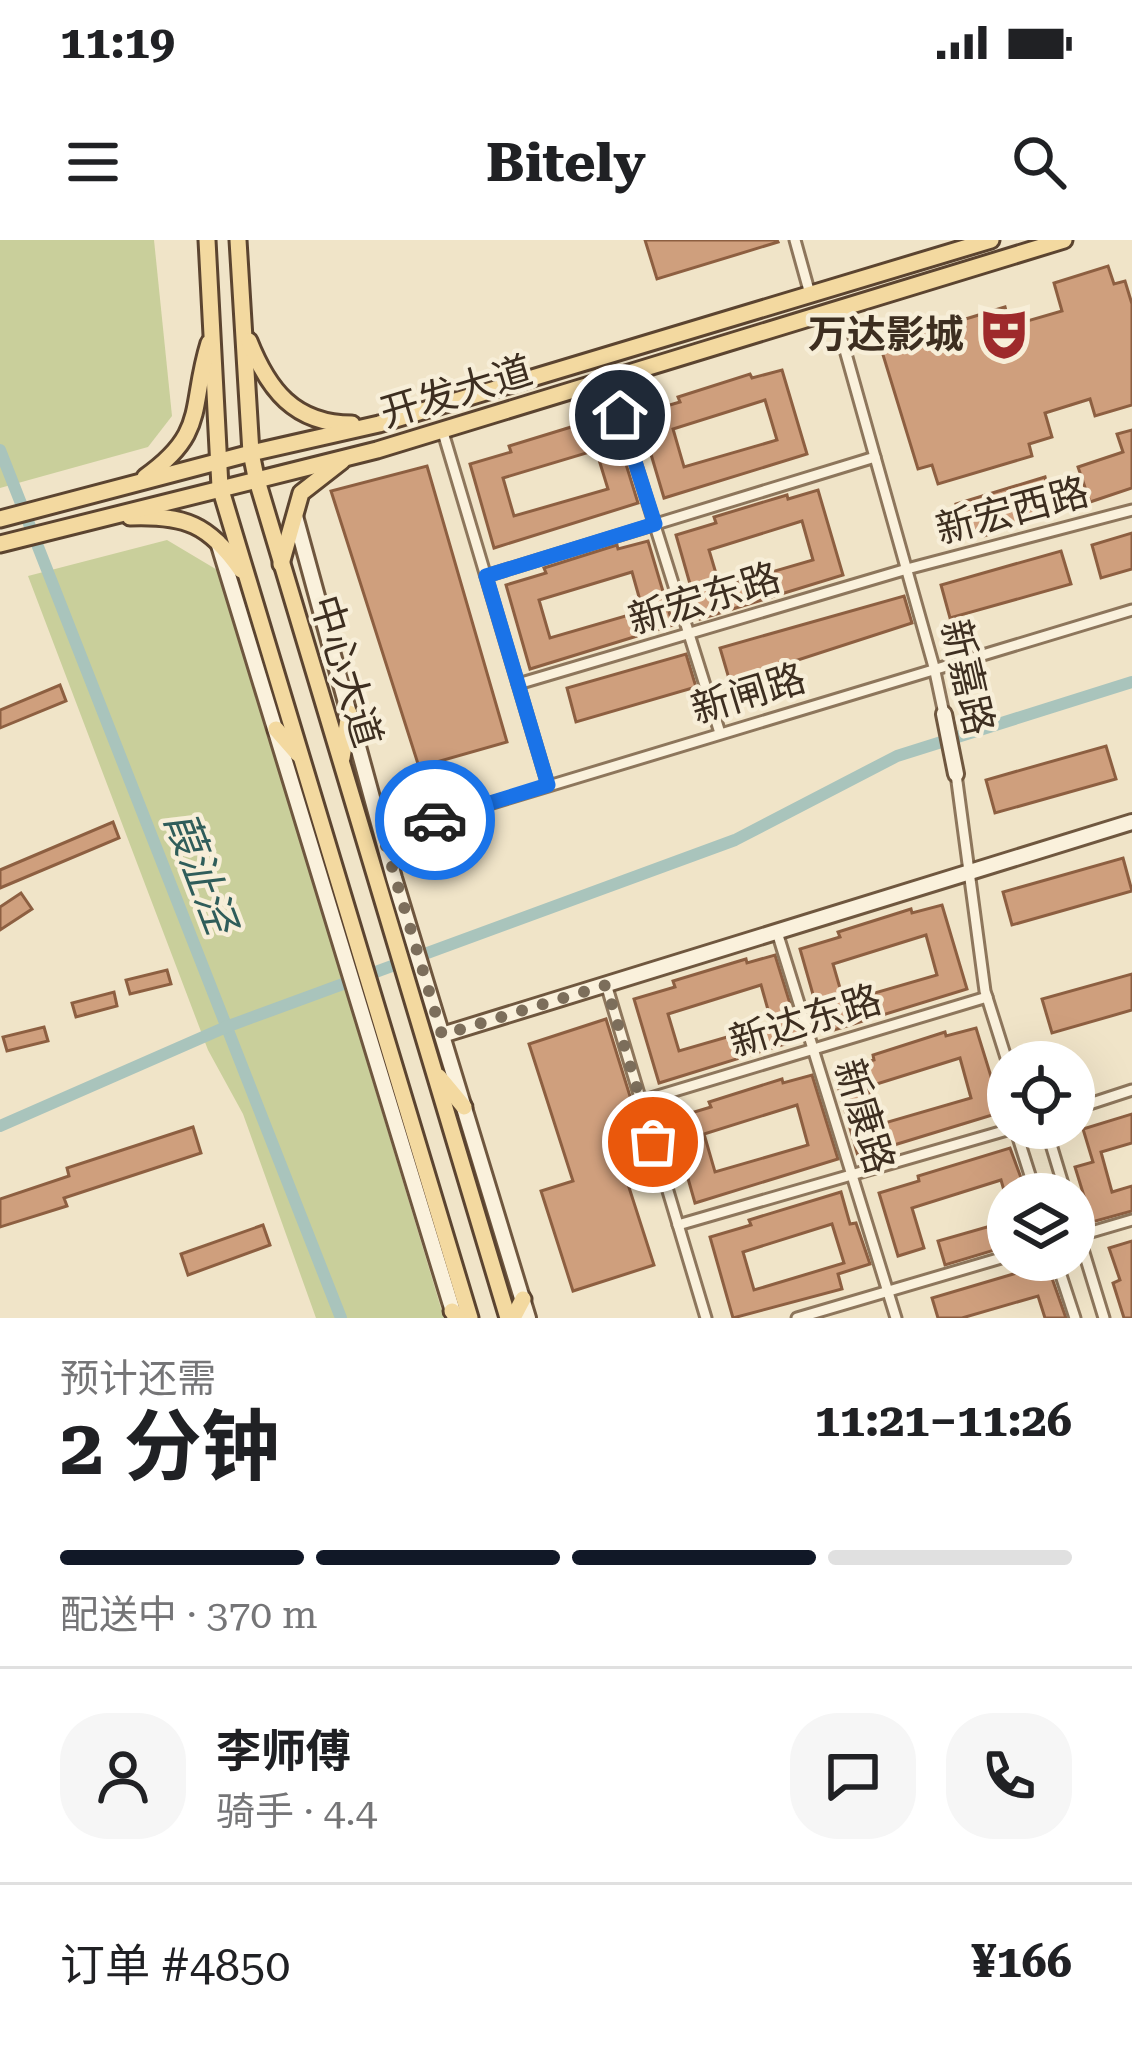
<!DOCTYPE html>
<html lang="zh">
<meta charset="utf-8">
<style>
:root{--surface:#fff;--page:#f6f6f6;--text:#202124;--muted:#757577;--line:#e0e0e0;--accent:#111827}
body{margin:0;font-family:"Roboto Serif","Noto Sans SC",serif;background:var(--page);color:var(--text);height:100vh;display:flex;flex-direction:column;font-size:45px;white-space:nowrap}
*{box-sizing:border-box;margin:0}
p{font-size:39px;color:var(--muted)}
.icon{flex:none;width:66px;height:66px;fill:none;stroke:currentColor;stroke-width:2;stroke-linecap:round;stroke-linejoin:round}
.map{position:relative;height:1078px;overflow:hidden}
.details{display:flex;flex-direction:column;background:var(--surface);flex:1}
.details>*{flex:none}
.controls{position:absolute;left:987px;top:801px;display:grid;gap:24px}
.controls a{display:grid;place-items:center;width:108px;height:108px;border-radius:50%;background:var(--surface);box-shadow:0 12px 48px #0002;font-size:60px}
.pin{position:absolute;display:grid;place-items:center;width:102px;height:102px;color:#fff;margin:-51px;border:6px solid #fff;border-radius:50%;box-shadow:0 3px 12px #0007}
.courier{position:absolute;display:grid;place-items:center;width:120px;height:120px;margin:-60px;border:9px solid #1a73e8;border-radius:50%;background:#fff;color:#222;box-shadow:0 3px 15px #0007}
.summary em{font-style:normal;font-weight:700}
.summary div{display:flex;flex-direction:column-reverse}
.summary{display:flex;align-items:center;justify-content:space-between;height:204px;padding:0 60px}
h1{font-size:78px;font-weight:700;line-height:90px}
.bar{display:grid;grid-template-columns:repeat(4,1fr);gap:18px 12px;align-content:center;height:144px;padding:0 60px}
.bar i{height:15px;border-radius:9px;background:var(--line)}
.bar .on{background:var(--accent)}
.bar p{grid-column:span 4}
.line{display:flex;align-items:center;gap:30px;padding:0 60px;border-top:3px solid var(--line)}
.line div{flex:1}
.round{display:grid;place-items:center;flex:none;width:126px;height:126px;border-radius:48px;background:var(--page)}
.status{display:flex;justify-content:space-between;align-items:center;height:84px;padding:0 60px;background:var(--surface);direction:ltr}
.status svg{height:33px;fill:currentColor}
header{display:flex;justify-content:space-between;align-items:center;height:156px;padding:0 60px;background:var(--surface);font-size:54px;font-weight:700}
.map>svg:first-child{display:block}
</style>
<div class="status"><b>11:19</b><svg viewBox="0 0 49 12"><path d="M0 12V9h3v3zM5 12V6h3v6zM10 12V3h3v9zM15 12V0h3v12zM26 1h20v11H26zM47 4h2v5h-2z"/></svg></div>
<header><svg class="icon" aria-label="menu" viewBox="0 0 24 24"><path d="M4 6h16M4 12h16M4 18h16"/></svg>Bitely<svg class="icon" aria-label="search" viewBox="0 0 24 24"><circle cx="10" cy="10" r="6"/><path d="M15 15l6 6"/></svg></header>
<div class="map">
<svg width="1132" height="1078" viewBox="0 0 1132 1078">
<rect width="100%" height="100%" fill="#f0e4c8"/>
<!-- green -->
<g fill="#c9cf9b">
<path d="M0 0H154L172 176 148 207 0 248Z"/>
<path d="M167 300 219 331 444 1078H316L243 874 208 810 28 336Z"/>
</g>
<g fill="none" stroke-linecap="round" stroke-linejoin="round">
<!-- canal -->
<g stroke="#a9c4bc" stroke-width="12">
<path d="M0 210 341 1078"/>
<path d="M0 886 226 787 735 600 897 516 1132 442"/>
</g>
</g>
<!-- building -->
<g fill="#cf9f7d" stroke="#8d5f41" stroke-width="3" fill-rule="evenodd">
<path d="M645 0H777L778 2 657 39Z"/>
<path d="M1108 26 1114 44 1125 41 1132 64V165L1095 176 1090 159 1045 173 1052 197 1029 204 1032 216 938 244 932 225 918 229 880 105 1005 67 1010 86 1062 71 1054 43Z"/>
<path d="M782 130 807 214 664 258 639 174 680 162 678 157 750 134 752 138ZM765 160 777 200 684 227 673 189Z"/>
<path d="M612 179 638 263 494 308 470 224 511 212 509 206 581 184 582 188ZM596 210 608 249 514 276 503 238Z"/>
<path d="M1132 190V248L1090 262 1078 227 1123 212 1117 194Z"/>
<path d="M427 226 507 502 419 527 331 251Z"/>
<path d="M1045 237 1055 274 984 296 962 286 956 264Z"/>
<path d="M818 250 843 335 700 379 676 295 716 283 714 277 787 255 788 259ZM802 281 813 320 720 347 709 310Z"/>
<path d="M1132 293V329L1101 338 1092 305Z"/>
<path d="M648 301 673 385 530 429 506 345 546 333 544 328 617 305 618 309ZM632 332 643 371 550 398 539 360Z"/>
<path d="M1061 311 1071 344 950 378 941 345Z"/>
<path d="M904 356 912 383 730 442 720 408Z"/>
<path d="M686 414 696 447 576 482 567 448Z"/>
<path d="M60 445 66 461 0 488V470Z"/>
<path d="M1106 506 1116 539 995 573 986 540Z"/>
<path d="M113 582 119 598 0 648V630Z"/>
<path d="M1123 618 1132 651 1012 685 1003 652Z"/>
<path d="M21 653 32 669 0 690V667Z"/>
<path d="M942 665 967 749 824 793 800 709 840 697 838 692 911 669 912 673ZM926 695 937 735 844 762 833 724Z"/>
<path d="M775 715 801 799 659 843 634 759 675 747 673 741 746 719 747 723ZM761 745 772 784 679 811 668 774Z"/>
<path d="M167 730 171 744 130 754 126 740Z"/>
<path d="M1132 734V770L1052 793 1042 759Z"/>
<path d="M114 752 117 766 76 777 72 763Z"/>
<path d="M606 779 639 885 634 887 647 928 625 935 654 1025 573 1051 541 951 573 941 529 804Z"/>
<path d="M44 787 48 801 7 811 3 797Z"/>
<path d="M976 788 1002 872 858 916 834 832 874 820 873 815 945 792 946 796ZM960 818 971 858 878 885 867 847Z"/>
<path d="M812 835 838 919 695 963 671 879 711 867 709 862 782 839 783 843ZM797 865 808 905 715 932 704 894Z"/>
<path d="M1132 874V903L1101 912 1112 952 1132 946V971L1092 982 1075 927 1093 922 1083 889Z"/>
<path d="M193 887 201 913 64 958 67 966 0 987V959L69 936 67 928Z"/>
<path d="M1010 908 1027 954H1005L1001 940 912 968 924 1008 898 1016 879 953 919 941 918 936Z"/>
<path d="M841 952 850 984 856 983 870 1024 838 1034 842 1049 733 1078 710 997 751 985 749 980ZM832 984 844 1023 754 1050 743 1012Z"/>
<path d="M1008 981V1006L945 1025 938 1001Z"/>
<path d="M263 985 270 1005 188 1035 181 1014Z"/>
<path d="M1132 1001V1078H1124L1113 1043 1120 1040 1109 1008Z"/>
<path d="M1047 1024 1066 1078H1045L1038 1056 962 1078H938L932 1058Z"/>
</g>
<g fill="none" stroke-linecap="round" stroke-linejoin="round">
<!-- street casing -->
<g stroke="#8d765c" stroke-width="15">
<g id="street">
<path d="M795 0 810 54"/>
<path d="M834 71 934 427 944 474"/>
<path d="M609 139 720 493"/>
<path d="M442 189 548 545"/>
<path d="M486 336 875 217"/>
<path d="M518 444 907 329 1132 270"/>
<path d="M956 534 985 751 1008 824"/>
<path d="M383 596 1132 370"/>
<path d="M777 692 896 1078"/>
<path d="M606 744 706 1078"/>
<path d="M641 861 987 757"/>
<path d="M1074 869 1132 850"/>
<path d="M1015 888 1036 954"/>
<path d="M1046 888 1066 954"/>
<path d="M1074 980 1104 1078"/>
<path d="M678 985 1014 888"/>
<path d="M1074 997 1132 980"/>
<path d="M1056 1020 1075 1078"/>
<path d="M797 1078 1008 1016"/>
</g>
</g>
<!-- secondary casing -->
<g stroke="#6f573f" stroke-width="20">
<g id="secondary">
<path d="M295 276 394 638 528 1078"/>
<path d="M218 302 455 1078"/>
<path d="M944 474 956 534"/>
<path d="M442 795 1132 582"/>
</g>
</g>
<!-- primary casing -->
<g stroke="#5b4430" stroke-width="21">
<g id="primary">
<path d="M207 0 220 247 470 1078"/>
<path d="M238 0 251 213 256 237 508 1078"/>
<path d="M249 101C268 149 294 184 352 184"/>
<path d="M145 237C208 192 189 168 209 103"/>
<path d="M130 277C185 275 209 284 241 330"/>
<path d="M0 279 251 213 379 184 991 0"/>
<path d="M0 304 377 210 1064 0"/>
<path d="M281 324 301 253 342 221"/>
<path d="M276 489 298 514"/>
<path d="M342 518 349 473"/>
<path d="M439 837 464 867"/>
<path d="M452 1071 458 1078"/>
<path d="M513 1078 523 1059"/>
</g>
</g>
<!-- street -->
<use href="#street" stroke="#faf1dc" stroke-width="9"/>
<!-- secondary -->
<use href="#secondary" stroke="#faf1dc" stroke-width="14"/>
<!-- primary -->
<use href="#primary" stroke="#f3d9a0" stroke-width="15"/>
</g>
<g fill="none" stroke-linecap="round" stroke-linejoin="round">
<!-- done -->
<path stroke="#7c6e5b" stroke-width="12" stroke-dasharray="0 21.6" d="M435 580 383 596 442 795 606 745 653 902"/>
<!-- route -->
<path stroke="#1a73e8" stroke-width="15" d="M435 580 548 545 486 336 655 284 620 175"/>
</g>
<!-- icons -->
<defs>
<g id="theatre-bare" transform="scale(4.14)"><path d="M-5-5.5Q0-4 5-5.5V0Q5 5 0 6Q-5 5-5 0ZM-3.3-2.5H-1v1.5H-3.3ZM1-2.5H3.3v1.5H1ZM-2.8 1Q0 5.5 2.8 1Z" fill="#9e2a2b" stroke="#f7eed8" stroke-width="2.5" paint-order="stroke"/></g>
</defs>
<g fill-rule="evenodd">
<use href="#theatre-bare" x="1004" y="94"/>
</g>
<g text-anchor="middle" stroke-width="9" stroke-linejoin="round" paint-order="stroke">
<!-- poi labels -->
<g font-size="39" font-weight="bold" fill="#3d2e20" stroke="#f7eed8" text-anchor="end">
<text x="964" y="108">万达影城</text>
</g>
<!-- street labels -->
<g font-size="39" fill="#3d2e20" stroke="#f7eed8">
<text transform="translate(456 151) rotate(-17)" y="14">开发大道</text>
<text transform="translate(1012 270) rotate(-15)" y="14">新宏西路</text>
<text transform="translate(704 358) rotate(-17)" y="14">新宏东路</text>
<text transform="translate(347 431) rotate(73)" y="14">中心大道</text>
<text transform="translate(968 437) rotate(77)" y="14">新嘉路</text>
<text transform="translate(748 453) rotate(-17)" y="14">新闸路</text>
<text transform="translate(805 780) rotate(-17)" y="14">新达东路</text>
<text transform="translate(865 876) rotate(73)" y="14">新康路</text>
</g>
<!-- water labels -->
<g font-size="42" font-style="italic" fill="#2f5d5a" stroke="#f7eed8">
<text transform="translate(201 632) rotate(69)" y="15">葭沚泾</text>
</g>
</g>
</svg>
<div class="controls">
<a><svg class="icon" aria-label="locate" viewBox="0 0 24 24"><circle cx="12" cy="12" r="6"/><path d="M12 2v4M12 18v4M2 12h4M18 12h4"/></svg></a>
<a><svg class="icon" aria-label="layers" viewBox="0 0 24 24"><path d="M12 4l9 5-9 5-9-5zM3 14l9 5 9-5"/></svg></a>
</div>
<div class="pin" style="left:653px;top:902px;background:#ea580c"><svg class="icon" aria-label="bag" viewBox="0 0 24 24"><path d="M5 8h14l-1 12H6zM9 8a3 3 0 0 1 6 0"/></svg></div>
<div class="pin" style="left:620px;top:175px;background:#1f2937"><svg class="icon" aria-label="home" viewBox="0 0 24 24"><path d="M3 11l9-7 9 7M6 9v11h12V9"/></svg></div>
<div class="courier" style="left:435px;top:580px"><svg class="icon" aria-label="car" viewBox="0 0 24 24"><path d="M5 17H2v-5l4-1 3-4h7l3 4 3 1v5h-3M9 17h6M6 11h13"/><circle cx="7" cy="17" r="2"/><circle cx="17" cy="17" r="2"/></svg></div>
</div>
<section class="details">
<div class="summary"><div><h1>2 分钟</h1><p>预计还需</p></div><em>11:21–11:26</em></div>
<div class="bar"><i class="on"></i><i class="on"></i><i class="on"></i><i></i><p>配送中 · 370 m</p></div>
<div class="line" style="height:216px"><a class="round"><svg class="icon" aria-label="person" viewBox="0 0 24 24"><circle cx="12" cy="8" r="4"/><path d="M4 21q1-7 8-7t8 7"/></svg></a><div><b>李师傅</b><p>骑手 · 4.4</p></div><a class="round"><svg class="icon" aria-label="chat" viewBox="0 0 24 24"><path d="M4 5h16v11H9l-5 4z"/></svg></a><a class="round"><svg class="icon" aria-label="phone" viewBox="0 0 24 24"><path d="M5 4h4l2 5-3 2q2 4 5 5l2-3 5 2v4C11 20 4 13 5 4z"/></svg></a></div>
<div class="line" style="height:156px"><div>订单 #4850</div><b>¥166</b></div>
</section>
